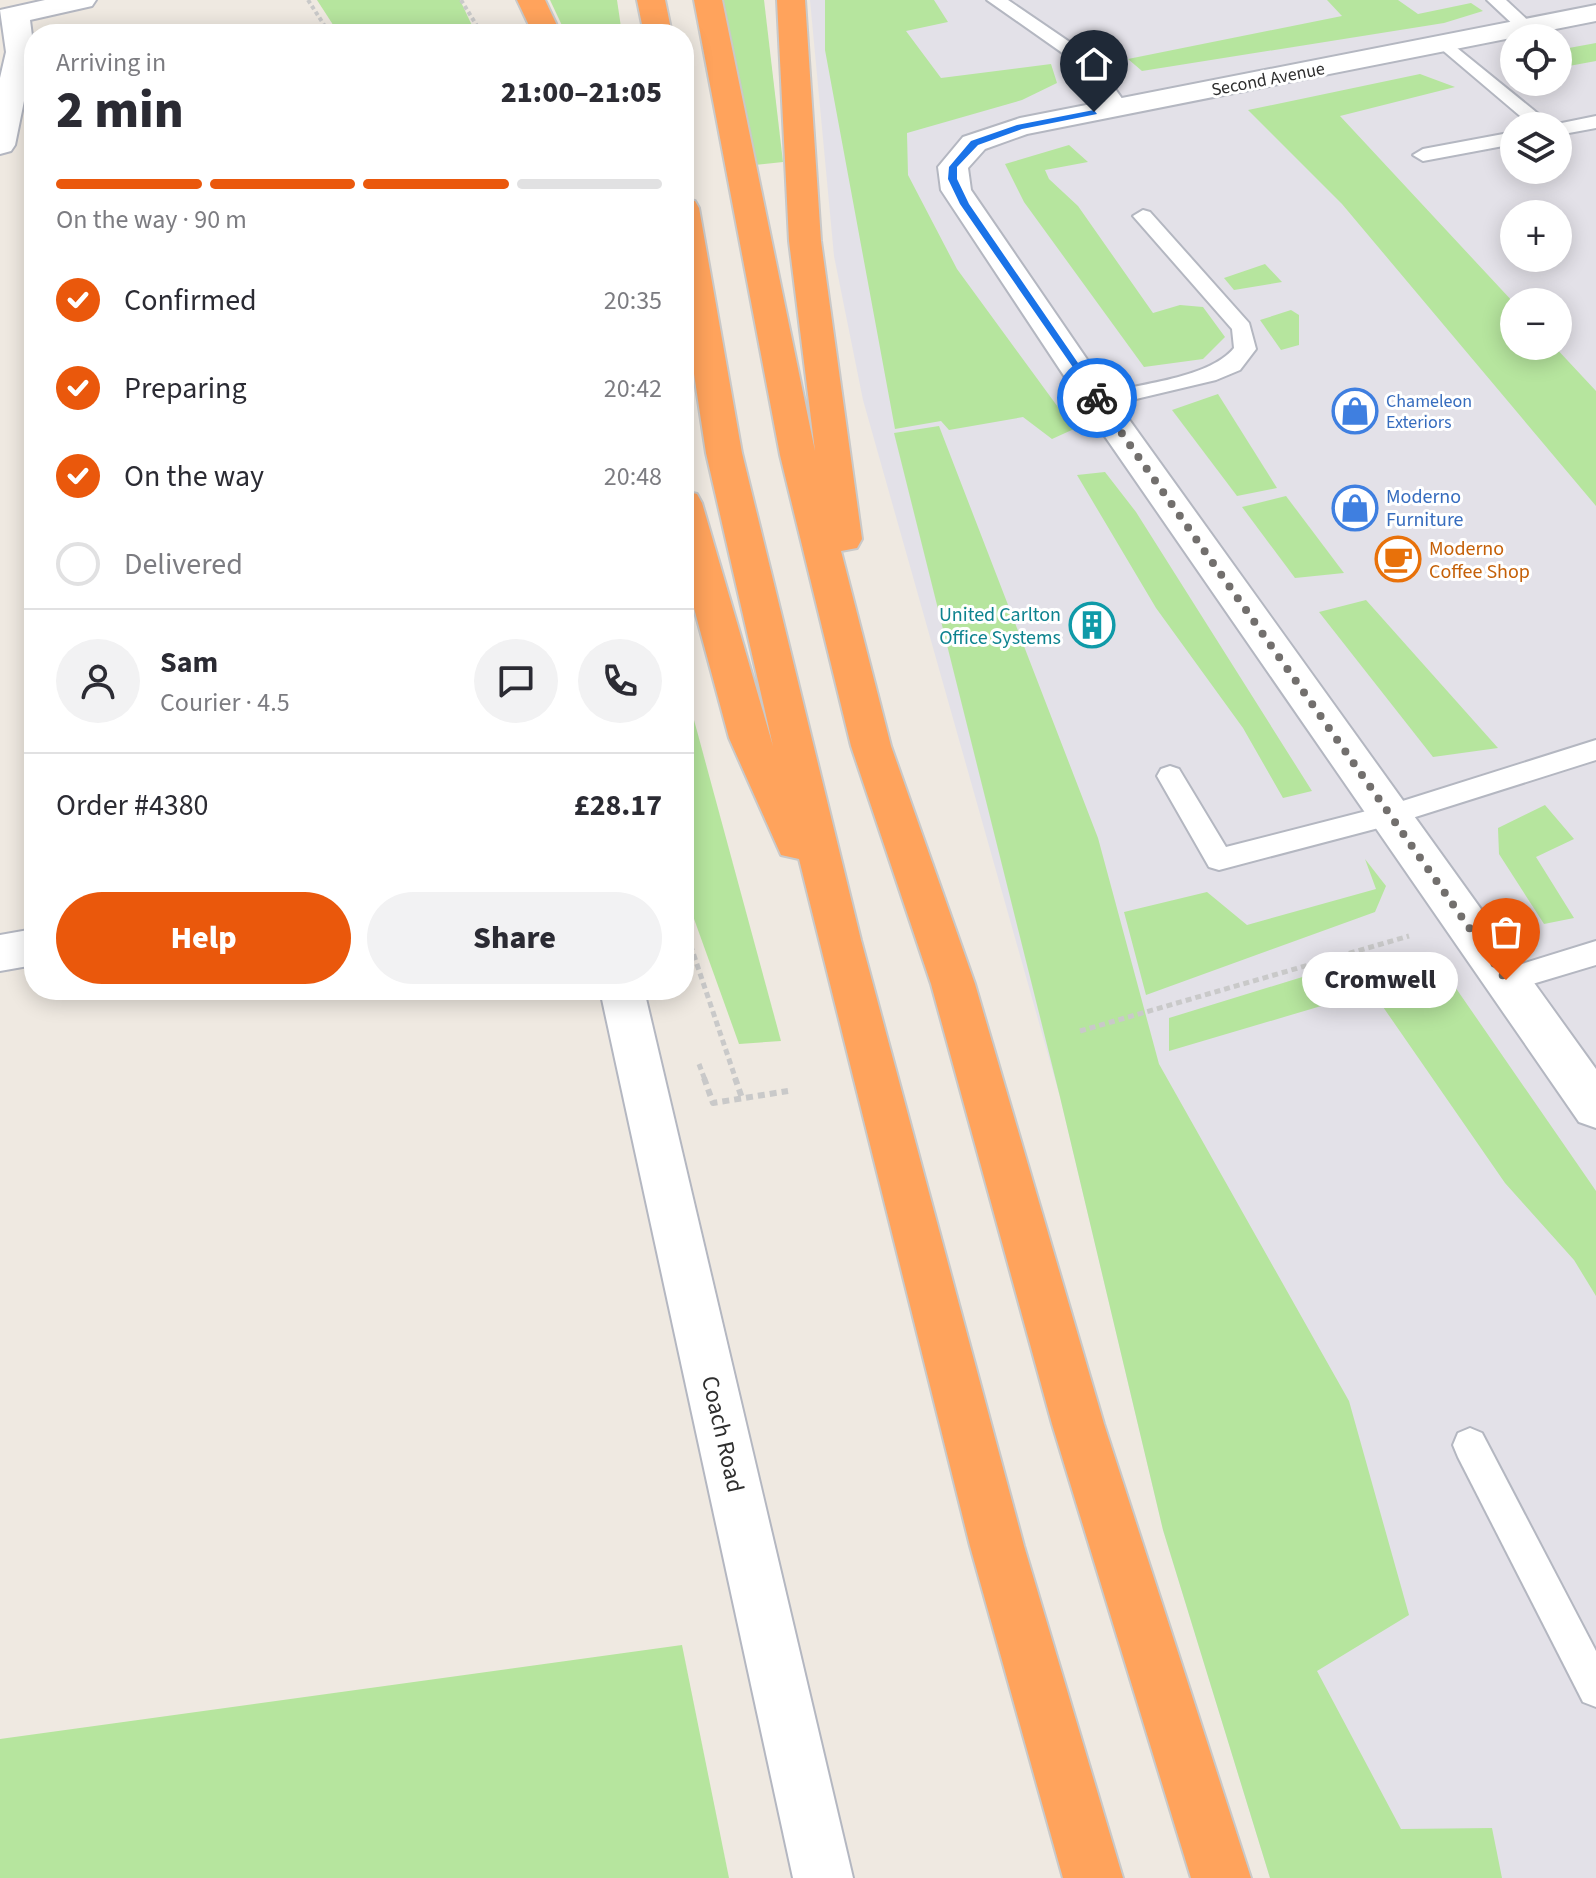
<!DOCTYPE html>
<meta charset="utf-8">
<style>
:root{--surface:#fff;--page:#f2f2f3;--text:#2b2b33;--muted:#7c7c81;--line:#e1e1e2;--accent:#ea580c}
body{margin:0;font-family:"Source Sans 3",sans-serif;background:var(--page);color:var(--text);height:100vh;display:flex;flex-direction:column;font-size:30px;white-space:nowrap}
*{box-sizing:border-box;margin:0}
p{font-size:26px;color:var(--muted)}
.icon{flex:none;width:44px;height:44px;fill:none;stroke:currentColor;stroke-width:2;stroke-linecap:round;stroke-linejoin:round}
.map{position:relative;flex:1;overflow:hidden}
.panel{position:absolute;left:24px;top:24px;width:670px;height:976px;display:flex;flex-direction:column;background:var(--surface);border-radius:32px;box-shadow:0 4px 20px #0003}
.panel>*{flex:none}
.buttons{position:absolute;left:1500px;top:24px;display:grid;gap:16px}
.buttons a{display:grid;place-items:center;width:72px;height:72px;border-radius:50%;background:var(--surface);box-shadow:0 4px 20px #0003;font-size:40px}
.pin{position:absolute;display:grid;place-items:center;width:68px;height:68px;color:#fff;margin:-82px -34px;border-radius:50% 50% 50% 0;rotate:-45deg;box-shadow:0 0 8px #0007}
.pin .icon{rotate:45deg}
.courier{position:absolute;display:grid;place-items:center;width:80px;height:80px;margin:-40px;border:6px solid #1a73e8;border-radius:50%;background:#fff;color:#222;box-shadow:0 2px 10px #0007}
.bubble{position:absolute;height:56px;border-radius:28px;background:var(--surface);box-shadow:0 4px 20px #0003;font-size:26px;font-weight:800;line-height:56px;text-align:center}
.summary em{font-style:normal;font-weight:800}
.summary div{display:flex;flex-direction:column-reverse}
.summary{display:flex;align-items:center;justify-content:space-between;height:136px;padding:0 32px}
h1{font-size:52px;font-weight:800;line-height:60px}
.bar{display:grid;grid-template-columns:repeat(4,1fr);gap:12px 8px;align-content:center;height:96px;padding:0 32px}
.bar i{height:10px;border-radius:6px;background:var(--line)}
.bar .current{background:var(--accent)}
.bar p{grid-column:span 4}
.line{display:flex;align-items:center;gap:20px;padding:0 32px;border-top:2px solid var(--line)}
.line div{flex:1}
.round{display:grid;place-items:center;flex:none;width:84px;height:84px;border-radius:42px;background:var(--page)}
ol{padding:0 32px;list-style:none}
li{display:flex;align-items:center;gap:24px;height:88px}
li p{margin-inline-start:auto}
li .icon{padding:8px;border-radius:50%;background:var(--accent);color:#fff;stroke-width:4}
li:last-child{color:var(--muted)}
li i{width:44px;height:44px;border:4px solid var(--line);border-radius:50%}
.primary-button{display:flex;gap:16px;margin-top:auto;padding:16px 32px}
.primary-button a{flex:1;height:92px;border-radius:48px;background:var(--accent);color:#fff;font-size:32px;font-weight:800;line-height:92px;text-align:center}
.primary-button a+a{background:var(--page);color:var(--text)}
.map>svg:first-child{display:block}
</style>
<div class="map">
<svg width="1596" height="1878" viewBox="0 0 1596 1878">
<rect width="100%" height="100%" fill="#efe9e1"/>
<!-- industrial -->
<path fill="#e3e1e8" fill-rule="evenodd" d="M810 0H1596V1878H1270L1163 1530 1060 1097 863 400 834 256ZM1514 38H1558V82H1514ZM1514 126H1558V170H1514ZM1514 214H1558V258H1514ZM1514 302H1558V346H1514Z"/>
<!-- green -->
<g fill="#b6e59e">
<path d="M317 0H460L476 34H339Z"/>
<path d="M550 0H617L622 34H566Z"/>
<path d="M722 0H764L783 162 755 165Z"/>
<path d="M825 0H934L948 22 906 31 941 78 1051 64 1057 83 1022 100 907 133 908 175 957 269 1074 429 1052 439 1023 417 949 430 941 421 895 429 825 50Z"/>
<path d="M1327 0H1398L1418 14 1471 3 1483 11 1444 23 1142 71 1128 59 1342 16Z"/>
<path d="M1596 43V61L1558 68V50Z"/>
<path d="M1420 74 1455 87 1340 116 1514 303V346H1554L1596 391V506L1342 204 1248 110Z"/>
<path d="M1069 145 1088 162 1045 170 1049 179 1078 206 1153 313 1180 305 1203 307 1225 337 1203 359 1144 367 1024 202 1005 164Z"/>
<path d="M1265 264 1282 282 1234 290 1224 278Z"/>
<path d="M1291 310 1299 315V345L1281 350 1260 320Z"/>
<path d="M1218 394 1277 488 1237 496 1172 410Z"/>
<path d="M939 426 1098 838 1159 1064 1349 1401 1409 1615 1317 1671 1401 1829 1492 1828 1502 1878H1270L1163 1530 1060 1097 894 433Z"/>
<path d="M1105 472 1136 512 1312 791 1283 798 1243 728 1156 608 1077 475Z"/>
<path d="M1286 496 1344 573 1295 578 1242 507Z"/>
<path d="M1366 600 1498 748 1433 757 1319 612Z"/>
<path d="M684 683 781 1041 739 1044 684 891Z"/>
<path d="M1545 805 1574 839 1536 857 1574 918 1544 924 1499 854 1498 828Z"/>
<path d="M1365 859 1386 886 1375 912 1146 995 1124 912 1207 892 1247 925 1376 889Z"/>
<path d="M1433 955 1596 1191V1296L1574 1260 1505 1183 1372 991 1169 1051V1018L1367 957Z"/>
<path d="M682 1645 729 1878H0V1739Z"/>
</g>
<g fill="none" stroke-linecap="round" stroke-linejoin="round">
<!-- lane casing -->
<g stroke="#b4b7c1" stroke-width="4">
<g id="lane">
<path d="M987 0H1008L1093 58 1128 107 1126 111H1112L1081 66Z"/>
<path d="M1487 0H1506L1535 27 1526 32 1520 31Z"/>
<path d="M1446 39 1552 125 1596 116V128L1558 135V126H1532L1440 48 1437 44Z"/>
<path d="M1514 132V144L1423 161 1413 155 1423 149Z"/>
<path d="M1143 210 1150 212 1249 323 1256 349 1240 370 1216 380 1098 408 1087 401 1090 396C1130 385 1208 380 1234 348L1232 329 1133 216Z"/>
<path d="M1596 740V760L1390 825 1219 870 1209 867 1157 776 1161 769 1170 766 1179 769 1226 847 1390 805Z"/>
<path d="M1596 941V965L1506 992 1496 988 1492 980 1496 972Z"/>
<path d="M1470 1428 1482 1433 1596 1651V1707L1583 1702 1458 1457 1453 1445 1458 1433Z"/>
</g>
</g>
<!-- street casing -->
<g stroke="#b4b7c1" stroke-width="4">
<g id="street">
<path d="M45 0H96L92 6 30 20 34 52 15 145 11 151 0 154V78L6 52 0 10Z"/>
<path d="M34 929V965L0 971V935Z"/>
<path d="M600 990H644L853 1878H793Z"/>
</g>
</g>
<!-- secondary casing -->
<g stroke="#b4b7c1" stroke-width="4">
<path id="secondary" d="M1596 5V21L1027 134 985 149 968 168 971 190 1110 393 1596 1069V1128L1579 1122 1086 409 941 190 938 167 963 137 1020 118Z"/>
</g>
<!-- highway casing -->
<g stroke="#c9c9c9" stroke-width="4">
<g id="highway">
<path d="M517 0H545L561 34H533Z"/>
<path d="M637 0H665L672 34H644Z"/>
<path d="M694 0H722L815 451 789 241 777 0H805L821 241 862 539 857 548 841 551 891 746 975 984 1104 1424 1251 1878H1191L1052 1424 931 984 851 746 780 455Z"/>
<path d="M684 199 695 201 699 208 742 453 861 940 1024 1546 1123 1878H1063L970 1546 799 859 781 855 729 738 684 571V491L697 494 702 503 773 746 706 453 684 308Z"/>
</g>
</g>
<!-- path-far2 -->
<g stroke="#c9c9c9" stroke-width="4" stroke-dasharray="4 3" stroke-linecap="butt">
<path d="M308 0 330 34"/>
<path d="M461 0 482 34"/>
</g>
<!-- path-far1 -->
<g stroke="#c9c9c9" stroke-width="5" stroke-dasharray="6 4" stroke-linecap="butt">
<path d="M684 926 736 1080"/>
<path d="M1080 1031 1409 936"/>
<path d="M699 1064 705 1080"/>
</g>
<!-- path -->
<g stroke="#c9c9c9" stroke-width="6" stroke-dasharray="7 5" stroke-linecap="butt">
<path d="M704 1078 713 1103 788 1091"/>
<path d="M735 1078 742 1098"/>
</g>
<!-- lane -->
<use href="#lane" fill="#fff" fill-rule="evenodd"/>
<!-- street -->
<use href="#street" fill="#fff" fill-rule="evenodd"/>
<!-- secondary -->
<use href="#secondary" fill="#fff" fill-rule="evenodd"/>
<!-- highway -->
<use href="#highway" fill="#ffa35c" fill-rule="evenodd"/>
</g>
<!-- route -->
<path fill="#1a73e8" d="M1094 110 1097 114 1022 129 978 145 957 167V179L969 204 1102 398 1097 402 960 204 948 179 949 167 971 141 1017 125Z"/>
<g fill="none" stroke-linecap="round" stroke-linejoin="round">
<!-- done -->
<path stroke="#726f6d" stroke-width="8" stroke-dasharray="0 14.4" d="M1097 398 1506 980"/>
</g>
<!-- icons -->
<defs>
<g id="shop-ring" transform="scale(2.3)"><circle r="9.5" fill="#fff" stroke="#3f7fe0" stroke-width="1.5"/><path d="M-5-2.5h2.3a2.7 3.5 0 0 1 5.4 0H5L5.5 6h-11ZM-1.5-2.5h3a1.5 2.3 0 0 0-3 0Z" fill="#3f7fe0"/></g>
<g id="cafe-ring" transform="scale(2.3)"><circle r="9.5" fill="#fff" stroke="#e8710a" stroke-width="1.5"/><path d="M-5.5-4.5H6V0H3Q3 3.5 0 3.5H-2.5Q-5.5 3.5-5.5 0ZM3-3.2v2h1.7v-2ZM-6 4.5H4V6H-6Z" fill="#e8710a"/></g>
<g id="building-ring" transform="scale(2.3)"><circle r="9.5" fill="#fff" stroke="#0f9aa8" stroke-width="1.5"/><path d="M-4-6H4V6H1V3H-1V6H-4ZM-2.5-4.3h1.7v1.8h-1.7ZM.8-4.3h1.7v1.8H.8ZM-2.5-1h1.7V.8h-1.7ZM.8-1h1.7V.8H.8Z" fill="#0f9aa8"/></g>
</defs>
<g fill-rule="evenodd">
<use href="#shop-ring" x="1355" y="411"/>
<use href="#shop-ring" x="1355" y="508"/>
<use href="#cafe-ring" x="1398" y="559"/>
<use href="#building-ring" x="1092" y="625"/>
</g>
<g text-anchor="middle" stroke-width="6" stroke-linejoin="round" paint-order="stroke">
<!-- far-street labels -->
<g font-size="18" fill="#2e2e2e" stroke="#fff">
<text transform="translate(1268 79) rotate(-11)" y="6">Second Avenue</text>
</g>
<!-- far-shop labels -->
<g font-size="18" fill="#366cbe" stroke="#fff" text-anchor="start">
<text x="1386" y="407">Chameleon<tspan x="1386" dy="21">Exteriors</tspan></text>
</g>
<!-- shop labels -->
<g font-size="20" fill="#366cbe" stroke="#fff" text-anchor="start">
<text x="1386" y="503">Moderno<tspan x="1386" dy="23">Furniture</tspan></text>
</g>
<!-- food labels -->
<g font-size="20" fill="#c56008" stroke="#fff" text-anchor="start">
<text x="1429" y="555">Moderno<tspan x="1429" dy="23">Coffee Shop</tspan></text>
</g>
<!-- culture labels -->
<g font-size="20" fill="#0d838f" stroke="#fff" text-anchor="end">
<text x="1061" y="621">United Carlton<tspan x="1061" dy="23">Office Systems</tspan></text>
</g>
<!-- near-street labels -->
<g font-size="24" fill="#2e2e2e" stroke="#fff">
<text transform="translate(723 1434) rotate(77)" y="8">Coach Road</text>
</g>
</g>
</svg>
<div class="buttons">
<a><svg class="icon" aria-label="locate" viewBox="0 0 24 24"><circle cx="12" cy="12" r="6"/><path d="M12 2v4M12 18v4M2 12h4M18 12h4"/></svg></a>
<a><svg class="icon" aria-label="layers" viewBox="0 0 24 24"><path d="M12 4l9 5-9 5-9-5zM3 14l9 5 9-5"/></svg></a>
<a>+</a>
<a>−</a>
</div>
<div class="pin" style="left:1506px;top:980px;background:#ea580c"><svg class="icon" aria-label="bag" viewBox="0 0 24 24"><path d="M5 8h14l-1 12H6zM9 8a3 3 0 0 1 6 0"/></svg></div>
<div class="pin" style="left:1094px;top:112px;background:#1f2937"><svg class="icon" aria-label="home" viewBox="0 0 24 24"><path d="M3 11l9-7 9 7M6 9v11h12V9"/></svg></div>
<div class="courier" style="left:1097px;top:398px"><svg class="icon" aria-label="bike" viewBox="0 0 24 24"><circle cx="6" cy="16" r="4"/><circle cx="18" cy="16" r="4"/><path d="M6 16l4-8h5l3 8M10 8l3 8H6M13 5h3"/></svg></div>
<div class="bubble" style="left:1302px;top:952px;width:156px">Cromwell</div>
<section class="panel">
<div class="summary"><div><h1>2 min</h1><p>Arriving in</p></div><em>21:00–21:05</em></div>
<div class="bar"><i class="current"></i><i class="current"></i><i class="current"></i><i></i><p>On the way · 90 m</p></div>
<ol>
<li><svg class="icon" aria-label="check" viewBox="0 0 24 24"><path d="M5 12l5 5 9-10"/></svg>Confirmed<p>20:35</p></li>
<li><svg class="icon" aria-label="check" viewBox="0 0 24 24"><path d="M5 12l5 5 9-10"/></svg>Preparing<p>20:42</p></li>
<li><svg class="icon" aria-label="check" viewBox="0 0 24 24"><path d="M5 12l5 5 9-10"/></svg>On the way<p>20:48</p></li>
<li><i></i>Delivered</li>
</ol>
<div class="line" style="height:144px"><a class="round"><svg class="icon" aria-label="person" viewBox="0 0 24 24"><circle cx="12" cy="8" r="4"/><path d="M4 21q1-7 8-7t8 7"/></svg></a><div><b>Sam</b><p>Courier · 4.5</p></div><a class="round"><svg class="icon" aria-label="chat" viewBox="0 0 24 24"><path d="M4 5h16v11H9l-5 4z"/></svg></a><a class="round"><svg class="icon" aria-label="phone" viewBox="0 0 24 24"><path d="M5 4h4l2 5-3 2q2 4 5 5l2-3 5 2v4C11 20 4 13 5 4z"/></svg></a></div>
<div class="line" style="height:104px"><div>Order #4380</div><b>£28.17</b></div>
<div class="primary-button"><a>Help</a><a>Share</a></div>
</section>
</div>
